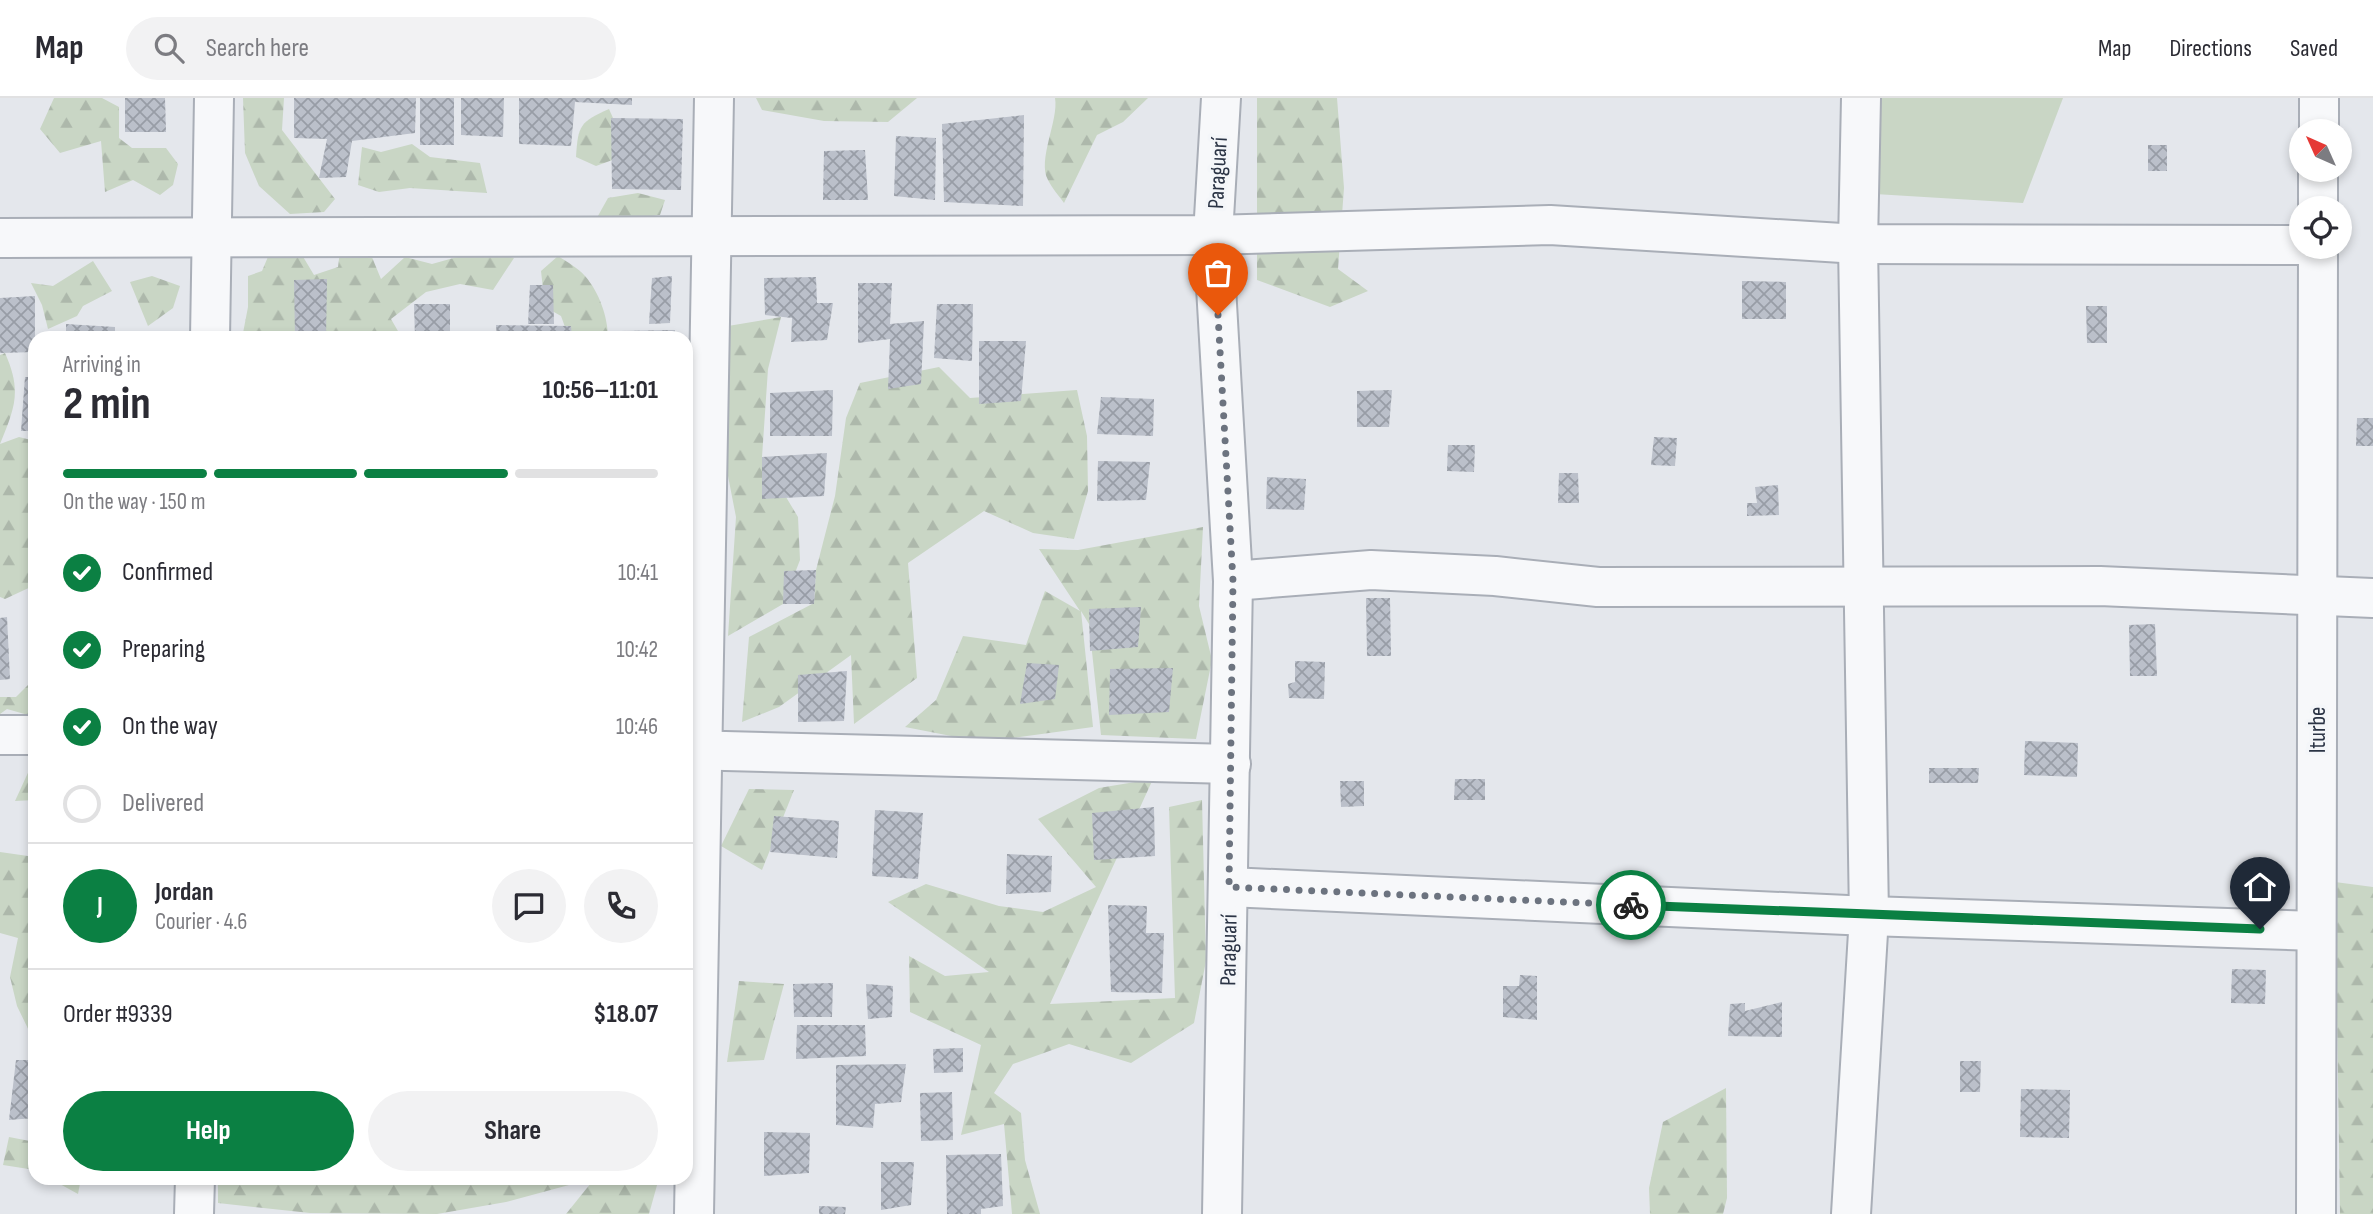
<!DOCTYPE html>
<meta charset="utf-8">
<style>
:root{--surface:#fff;--page:#f2f2f3;--text:#2b2b33;--muted:#7c7c81;--line:#e1e1e2;--accent:#0b8043}
body{margin:0;font-family:"Sofia Sans Condensed",sans-serif;background:var(--page);color:var(--text);height:100vh;display:flex;flex-direction:column;font-size:26px;white-space:nowrap}
*{box-sizing:border-box;margin:0}
p{font-size:23px;color:var(--muted)}
.icon{flex:none;width:38px;height:38px;fill:none;stroke:currentColor;stroke-width:2;stroke-linecap:round;stroke-linejoin:round}
.map{position:relative;flex:1;overflow:hidden}
.drawer{position:absolute;left:28px;top:233px;width:665px;height:854px;display:flex;flex-direction:column;background:var(--surface);border-radius:21px;box-shadow:0 4px 10px #0003}
.drawer>*{flex:none}
.needle{width:46px;rotate:315deg}
.tools{position:absolute;left:2289px;top:21px;display:grid;gap:14px}
.tools a{display:grid;place-items:center;width:63px;height:63px;border-radius:50%;background:var(--surface);box-shadow:0 4px 10px #0003;font-size:35px}
.pin{position:absolute;display:grid;place-items:center;width:60px;height:60px;color:#fff;margin:-72px -30px;border-radius:50% 50% 50% 0;rotate:-45deg;box-shadow:0 0 7px #0007}
.pin .icon{rotate:45deg}
.courier{position:absolute;display:grid;place-items:center;width:70px;height:70px;margin:-35px;border:5px solid #0b8043;border-radius:50%;background:#fff;color:#222;box-shadow:0 2px 9px #0007}
.summary em{font-style:normal;font-weight:700}
.summary div{display:flex;flex-direction:column-reverse}
.summary{display:flex;align-items:center;justify-content:space-between;height:119px;padding:0 35px}
h1{font-size:46px;font-weight:700;line-height:52px}
.bar{display:grid;grid-template-columns:repeat(4,1fr);gap:10px 7px;align-content:center;height:84px;padding:0 35px}
.bar i{height:9px;border-radius:5px;background:var(--line)}
.bar .on{background:var(--accent)}
.bar p{grid-column:span 4}
.line{display:flex;align-items:center;gap:18px;padding:0 35px;border-top:2px solid var(--line)}
.line div{flex:1}
.round{display:grid;place-items:center;flex:none;width:74px;height:74px;border-radius:37px;background:var(--page)}
ol{padding:0 35px;list-style:none}
li{display:flex;align-items:center;gap:21px;height:77px}
li p{margin-inline-start:auto}
li .icon{padding:7px;border-radius:50%;background:var(--accent);color:#fff;stroke-width:4}
li:last-child{color:var(--muted)}
li i{width:38px;height:38px;border:4px solid var(--line);border-radius:50%}
.button{display:flex;gap:14px;margin-top:auto;padding:14px 35px}
.button a{flex:1;height:80px;border-radius:42px;background:var(--accent);color:#fff;font-size:28px;font-weight:700;line-height:80px;text-align:center}
.button a+a{background:var(--page);color:var(--text)}
header{display:flex;align-items:center;gap:42px;box-sizing:border-box;height:98px;padding:0 35px;background:var(--surface);border-bottom:2px solid var(--line)}
header strong{font-size:33px}
nav{display:flex;gap:38px;margin-inline-start:auto;font-size:24px}
.search{width:490px;height:63px;background:var(--page);display:flex;align-items:center;gap:18px;box-sizing:border-box;padding:0 24px;border-radius:38px;color:var(--muted);font-size:26px}
.map>svg:first-child{display:block}
</style>
<header>
<strong>Map</strong>
<div class="search"><svg class="icon" aria-label="search" viewBox="0 0 24 24"><circle cx="10" cy="10" r="6"/><path d="M15 15l6 6"/></svg>Search here</div>
<nav><a>Map</a><a>Directions</a><a>Saved</a></nav>
</header>
<div class="map">
<svg width="2373" height="1116" viewBox="0 0 2373 1116">
<defs>
<pattern id="forest-firs" width="22" height="20" patternUnits="userSpaceOnUse" patternTransform="scale(1.75)"><rect width="22" height="20" fill="#c9d6c5"/><path d="M5 1l3.5 6h-7zM16 11l3.5 6h-7z" fill="#adb8ab"/></pattern>
<pattern id="building-cross-hatch" width="8" height="8" patternUnits="userSpaceOnUse" patternTransform="scale(1.75)"><rect width="8" height="8" fill="#bbc0ca"/><path d="M0 0l8 8M0 8l8-8" fill="none" stroke="#989da6"/></pattern>
</defs>
<rect width="100%" height="100%" fill="#e4e7ec"/>
<!-- grass -->
<path fill="#c9d6c5" d="M1881 0H2063L2023 105 1875 96Z"/>
<!-- forest -->
<g fill="url(#forest-firs)">
<path d="M54 0H102L119 9V40L132 50H166L178 66 173 87 160 97 133 82 105 94 101 43 60 55 40 31Z"/>
<path d="M243 0H284L282 32 335 101 324 114 290 116 259 88 245 55Z"/>
<path d="M756 0H917L888 24 824 23 762 12Z"/>
<path d="M1055 0H1148L1123 24 1097 37 1064 105C1059 98 1052 90 1048 82 1037 62 1059 22 1055 0Z"/>
<path d="M1257 0H1337L1344 90 1338 171 1368 193 1330 209 1257 182Z"/>
<path d="M609 11 629 56 596 68 576 59C578 27 580 24 609 11Z"/>
<path d="M412 46 430 59 480 65 487 95 410 90 379 94 358 87 362 49 381 54Z"/>
<path d="M638 95 665 102 660 117 594 125 608 100Z"/>
<path d="M369 152 381 181 405 159 432 166 482 152 514 160 493 192 460 186 426 194 391 221 402 240H248L243 235 248 209V178L262 173 270 154 302 157 314 177 338 169 340 153Z"/>
<path d="M558 158C567 164 578 170 585 178 599 194 608 219 608 240H569L561 218 545 209 541 173Z"/>
<path d="M93 163 112 193 83 208 77 218 48 231 42 207 31 185 53 188Z"/>
<path d="M152 178 180 188 173 210 148 228 130 184Z"/>
<path d="M781 219 768 271 762 359 798 419 800 462 783 506 728 538 736 419 721 342 728 228Z"/>
<path d="M5 255C22 293 15 309 0 346L19 339 35 343V487L5 501 0 499V257Z"/>
<path d="M939 269 970 300 1077 292 1087 338 1088 393 1074 441 1033 435 984 413 908 465 917 580 854 626 851 557 779 609 742 624 749 539 814 505 816 472 835 398 846 320 860 285Z"/>
<path d="M1203 429 1199 508 1212 562 1196 641 1101 637 1089 526 1081 513 1093 629 982 644 905 629 936 602 963 538 1026 547 1045 493 1080 513 1039 451 1078 452Z"/>
<path d="M33 582V591L35 592V619L7 611 0 616V599H16Z"/>
<path d="M32 666H35V702L15 703Z"/>
<path d="M1153 681 1050 906 1175 900 1169 709 1202 702 1206 863 1194 925 1131 965 1069 946 1013 966 994 995 1021 1015 1025 1062 1040 1116H1012L1004 1026 961 1037 981 947 910 914 909 858 945 878 989 874 888 804 926 786 999 808 1043 814 1096 789 1038 721 1099 690Z"/>
<path d="M749 691 794 692 762 772 721 748Z"/>
<path d="M0 754 35 759 34 943 17 908 10 879 18 840 0 835Z"/>
<path d="M2335 784 2373 789V1116H2340Z"/>
<path d="M739 883 784 886 764 962 727 964Z"/>
<path d="M1726 990 1727 1100 1723 1116H1650L1649 1090 1663 1024Z"/>
<path d="M9 1039 35 1044V1072L3 1067Z"/>
<path d="M49 1080H81L78 1096Z"/>
<path d="M218 1080H568L569 1087 506 1104 437 1116 310 1115 218 1105Z"/>
<path d="M595 1080H659L649 1116H566Z"/>
</g>
<!-- building -->
<g fill="url(#building-cross-hatch)">
<path d="M125 0H165L166 34H125Z"/>
<path d="M294 0H416L415 35 352 43 346 79 319 80 327 41 294 40Z"/>
<rect x="420" y="0" width="34" height="47"/>
<path d="M461 0H504L503 39 461 37Z"/>
<path d="M519 0H632V7L575 4 571 48 519 46Z"/>
<path d="M1024 17 1023 108 944 104 942 26Z"/>
<path d="M611 20 683 21 681 92 612 91Z"/>
<path d="M896 38 936 40 935 102 894 98Z"/>
<rect x="2148" y="47" width="19" height="26"/>
<path d="M865 52 868 102H823L824 53Z"/>
<path d="M672 178 670 225 649 226 652 180Z"/>
<path d="M816 179 817 205H833L827 242 791 244 792 220 765 217 764 180Z"/>
<path d="M327 181 326 240H295L294 182Z"/>
<path d="M1742 183 1786 184V221H1742Z"/>
<path d="M858 185H892L890 226 924 223 921 286 888 291 890 241 858 245Z"/>
<path d="M530 187H553L554 226H528Z"/>
<path d="M35 198V254L0 255V200Z"/>
<path d="M414 206H450V240H415Z"/>
<path d="M937 206H973L972 263 934 260Z"/>
<path d="M2086 208H2107V245H2087Z"/>
<path d="M66 226 115 229V240H66Z"/>
<path d="M496 227 571 228 572 240H497Z"/>
<path d="M675 232V240H621V233Z"/>
<path d="M979 243H1026L1021 303 979 306Z"/>
<path d="M25 279H35V333H21Z"/>
<path d="M833 292 832 338H770V295Z"/>
<path d="M1392 292 1389 329H1357V293Z"/>
<path d="M1101 299 1154 301 1153 338 1097 336Z"/>
<path d="M2357 320H2373V348H2356Z"/>
<path d="M1654 339 1677 340 1675 368 1651 367Z"/>
<path d="M1448 347H1475L1474 374 1447 373Z"/>
<path d="M827 355 824 398 762 401V359Z"/>
<path d="M1098 363 1150 364 1146 402 1097 403Z"/>
<path d="M1559 375H1578L1579 405H1558Z"/>
<path d="M1267 379 1306 381 1304 412 1266 411Z"/>
<path d="M1778 387 1779 417 1747 418V405H1757L1755 389Z"/>
<path d="M816 472 814 506H783L784 473Z"/>
<path d="M1366 500H1390L1391 558H1367Z"/>
<path d="M1141 509 1138 549 1090 553 1089 511Z"/>
<path d="M7 519 10 581 0 582V520Z"/>
<path d="M2155 526 2157 578H2130L2129 527Z"/>
<path d="M1295 563 1325 564 1324 601 1289 600 1288 586 1295 584Z"/>
<path d="M1027 565 1059 567 1055 601 1020 606Z"/>
<path d="M1173 570 1169 614 1109 617 1110 571Z"/>
<path d="M847 573 844 623 798 624V577Z"/>
<path d="M2025 643 2078 645 2077 679 2024 677Z"/>
<path d="M1929 670H1979L1978 685H1929Z"/>
<path d="M1455 681H1485V702H1454Z"/>
<path d="M1340 683H1364V708L1341 709Z"/>
<path d="M1154 709 1155 758 1094 762 1092 715Z"/>
<path d="M875 712 923 715 918 781 872 778Z"/>
<path d="M774 718 839 723 837 760 770 754Z"/>
<path d="M1007 756 1052 758 1051 794 1006 796Z"/>
<path d="M1108 807 1147 808 1146 835H1164L1162 895 1111 894Z"/>
<path d="M2232 871 2266 872 2265 906 2231 905Z"/>
<path d="M1520 877 1537 878V922L1503 919V888H1519Z"/>
<path d="M833 885 832 919H794L793 886Z"/>
<path d="M866 886 893 888 892 919 868 921Z"/>
<path d="M1782 904V939L1728 938 1730 906 1745 905V913Z"/>
<path d="M797 927H865L866 958 796 961Z"/>
<path d="M963 950V974L934 975 933 951Z"/>
<path d="M16 962H35V1020L9 1022Z"/>
<path d="M1960 963H1981L1980 994H1960Z"/>
<path d="M906 966 901 1004 875 1006 873 1030 836 1027V967Z"/>
<path d="M2021 991 2070 992 2069 1040 2020 1039Z"/>
<path d="M952 994 953 1042 921 1043 920 995Z"/>
<path d="M764 1034 810 1035 809 1075 764 1078Z"/>
<path d="M1001 1056 1003 1108 981 1111V1116H947L946 1057Z"/>
<path d="M881 1064H914L911 1107 881 1112Z"/>
<path d="M819 1108 846 1109 845 1116H819Z"/>
</g>
<g fill="none" stroke-linecap="round" stroke-linejoin="round">
<!-- minor casing -->
<g stroke="#a9aeb7" stroke-width="42">
<g id="minor">
<path d="M1221 0 1213 137 1233 483 1222 1116"/>
<path d="M2319 33V0"/>
<path d="M2318 110V72"/>
<path d="M0 140 1213 137 1550 127 1858 146 2301 147"/>
<path d="M210 240 214 0"/>
<path d="M1233 483 1371 472 1495 478 1598 489 2100 488 2373 500"/>
<path d="M0 637H35"/>
<path d="M686 652 1231 666"/>
<path d="M1229 789 1869 818 2316 833"/>
<path d="M194 1116 195 1080"/>
<path d="M694 1116 714 0"/>
<path d="M1851 1116 1869 818 1858 146 1861 0"/>
<path d="M2316 1116 2318 149"/>
</g>
</g>
<!-- minor -->
<use href="#minor" stroke="#f7f8fa" stroke-width="38"/>
</g>
<g fill="none" stroke-linecap="round" stroke-linejoin="round">
<!-- done -->
<path stroke="#6c737f" stroke-width="7" stroke-dasharray="0 12.6" d="M1218 217 1233 483 1229 789 1631 807"/>
<!-- route -->
<path stroke="#0b8043" stroke-width="9" d="M1631 807 2260 831"/>
</g>
<g text-anchor="middle" stroke-width="7" stroke-linejoin="round" paint-order="stroke">
<!-- street labels -->
<g font-size="23" fill="#2b3445" stroke="#f4f6f9">
<text transform="translate(1217 75) rotate(-87)" y="8">Paraguarí</text>
<text transform="translate(2317 632) rotate(-90)" y="8">Iturbe</text>
<text transform="translate(1228 852) rotate(-89)" y="8">Paraguarí</text>
</g>
</g>
</svg>
<div class="tools">
<a><svg class="needle" viewBox="-14 -14 28 28"><path d="M0-13l5 13h-10z" fill="#e53935"/><path d="M0 13l5-13h-10z" fill="#7c7c81"/></svg></a>
<a><svg class="icon" aria-label="locate" viewBox="0 0 24 24"><circle cx="12" cy="12" r="6"/><path d="M12 2v4M12 18v4M2 12h4M18 12h4"/></svg></a>
</div>
<div class="pin" style="left:1218px;top:217px;background:#ea580c"><svg class="icon" aria-label="bag" viewBox="0 0 24 24"><path d="M5 8h14l-1 12H6zM9 8a3 3 0 0 1 6 0"/></svg></div>
<div class="pin" style="left:2260px;top:831px;background:#1f2937"><svg class="icon" aria-label="home" viewBox="0 0 24 24"><path d="M3 11l9-7 9 7M6 9v11h12V9"/></svg></div>
<div class="courier" style="left:1631px;top:807px"><svg class="icon" aria-label="bike" viewBox="0 0 24 24"><circle cx="6" cy="16" r="4"/><circle cx="18" cy="16" r="4"/><path d="M6 16l4-8h5l3 8M10 8l3 8H6M13 5h3"/></svg></div>
<section class="drawer">
<div class="summary"><div><h1>2 min</h1><p>Arriving in</p></div><em>10:56–11:01</em></div>
<div class="bar"><i class="on"></i><i class="on"></i><i class="on"></i><i></i><p>On the way · 150 m</p></div>
<ol>
<li><svg class="icon" aria-label="check" viewBox="0 0 24 24"><path d="M5 12l5 5 9-10"/></svg>Confirmed<p>10:41</p></li>
<li><svg class="icon" aria-label="check" viewBox="0 0 24 24"><path d="M5 12l5 5 9-10"/></svg>Preparing<p>10:42</p></li>
<li><svg class="icon" aria-label="check" viewBox="0 0 24 24"><path d="M5 12l5 5 9-10"/></svg>On the way<p>10:46</p></li>
<li><i></i>Delivered</li>
</ol>
<div class="line" style="height:126px"><b class="round" style="background:var(--accent);color:#fff">J</b><div><b>Jordan</b><p>Courier · 4.6</p></div><a class="round"><svg class="icon" aria-label="chat" viewBox="0 0 24 24"><path d="M4 5h16v11H9l-5 4z"/></svg></a><a class="round"><svg class="icon" aria-label="phone" viewBox="0 0 24 24"><path d="M5 4h4l2 5-3 2q2 4 5 5l2-3 5 2v4C11 20 4 13 5 4z"/></svg></a></div>
<div class="line" style="height:91px"><div>Order #9339</div><b>$18.07</b></div>
<div class="button"><a>Help</a><a>Share</a></div>
</section>
</div>
